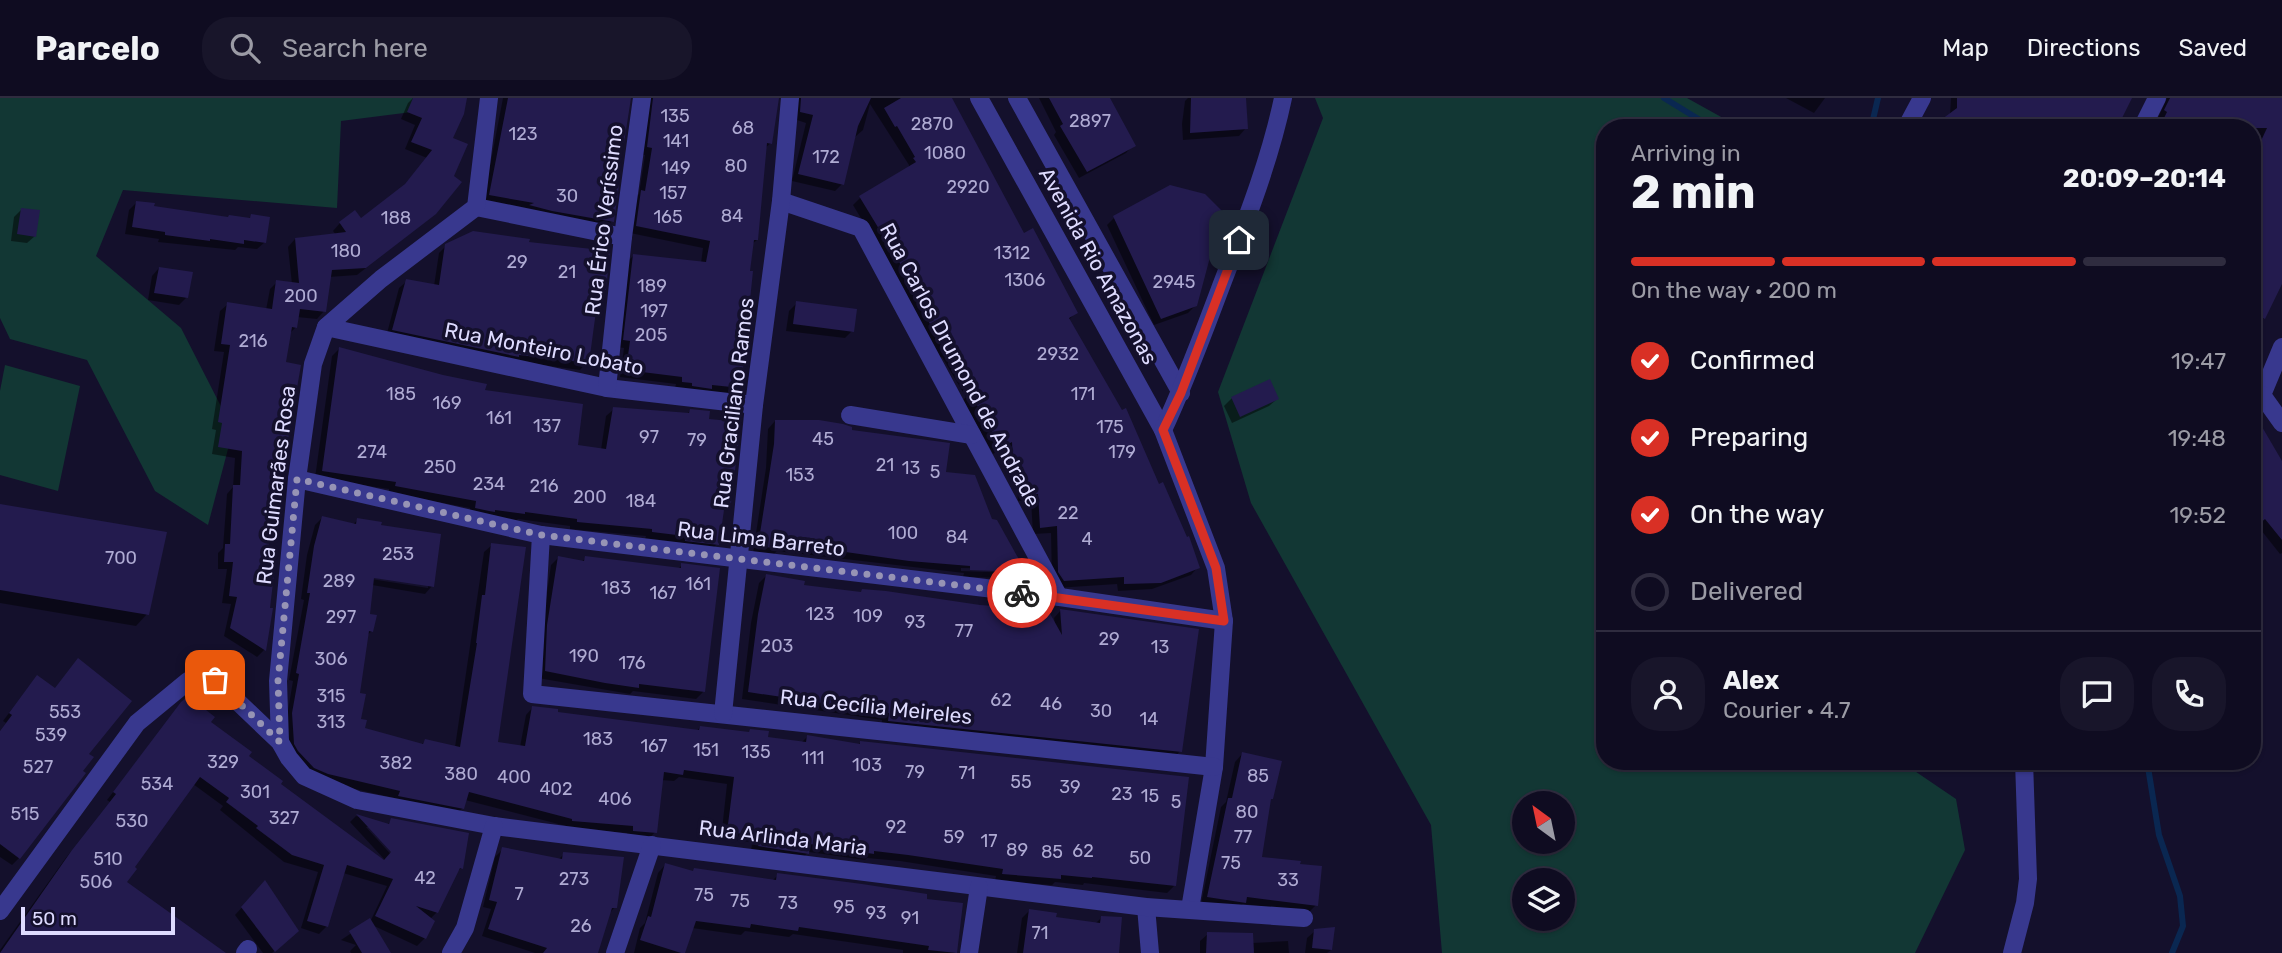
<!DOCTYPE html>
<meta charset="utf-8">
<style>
:root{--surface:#0f0c21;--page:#18152a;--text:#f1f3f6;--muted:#9b9ba5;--line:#2f2c3f;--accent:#d93025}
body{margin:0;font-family:Rubik,sans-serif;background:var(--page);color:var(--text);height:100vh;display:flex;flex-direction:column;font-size:26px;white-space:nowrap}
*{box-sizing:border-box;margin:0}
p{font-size:23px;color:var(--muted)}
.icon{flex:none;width:38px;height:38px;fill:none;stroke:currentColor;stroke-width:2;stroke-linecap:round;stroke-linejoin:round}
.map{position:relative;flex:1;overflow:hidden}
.details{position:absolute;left:1596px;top:21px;width:665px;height:651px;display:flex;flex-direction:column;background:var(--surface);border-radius:28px;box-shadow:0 2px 5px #0004,0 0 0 2px var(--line)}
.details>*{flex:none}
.needle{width:46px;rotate:327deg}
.buttons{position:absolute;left:1512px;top:693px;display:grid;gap:14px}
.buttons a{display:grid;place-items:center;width:63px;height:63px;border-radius:50%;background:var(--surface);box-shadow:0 2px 5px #0004,0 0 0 2px var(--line);font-size:35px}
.scale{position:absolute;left:21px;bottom:18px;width:154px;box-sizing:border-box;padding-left:7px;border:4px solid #dedbff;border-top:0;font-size:19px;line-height:24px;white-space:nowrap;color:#dedbff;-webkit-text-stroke:5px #14102c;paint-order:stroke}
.pin{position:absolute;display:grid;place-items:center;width:60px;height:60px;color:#fff;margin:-30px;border-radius:14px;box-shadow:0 4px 10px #0006}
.courier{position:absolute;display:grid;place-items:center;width:70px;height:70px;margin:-35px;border:5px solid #d93025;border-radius:50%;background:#fff;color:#222;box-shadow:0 2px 9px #0007}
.head em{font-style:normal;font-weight:700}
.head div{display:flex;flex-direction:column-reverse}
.head{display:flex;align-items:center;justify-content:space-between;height:119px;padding:0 35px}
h1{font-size:46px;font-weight:700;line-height:52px}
.bar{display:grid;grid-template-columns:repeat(4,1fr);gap:10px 7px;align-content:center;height:84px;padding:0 35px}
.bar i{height:9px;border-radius:5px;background:var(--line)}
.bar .current{background:var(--accent)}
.bar p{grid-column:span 4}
.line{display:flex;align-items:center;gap:18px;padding:0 35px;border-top:2px solid var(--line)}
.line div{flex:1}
.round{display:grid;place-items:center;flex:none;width:74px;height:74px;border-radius:28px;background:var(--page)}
ol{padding:0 35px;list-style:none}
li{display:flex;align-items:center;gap:21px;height:77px}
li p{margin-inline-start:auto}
li .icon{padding:7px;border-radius:50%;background:var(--accent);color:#fff;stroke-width:4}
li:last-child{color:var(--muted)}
li i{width:38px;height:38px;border:4px solid var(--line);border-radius:50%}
header{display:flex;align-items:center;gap:42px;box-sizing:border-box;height:98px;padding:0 35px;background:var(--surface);border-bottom:2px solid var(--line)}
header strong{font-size:33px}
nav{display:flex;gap:38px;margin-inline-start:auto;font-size:24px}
.search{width:490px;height:63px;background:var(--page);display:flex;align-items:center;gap:18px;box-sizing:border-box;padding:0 24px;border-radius:28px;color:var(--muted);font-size:26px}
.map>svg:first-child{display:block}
</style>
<header>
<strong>Parcelo</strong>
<div class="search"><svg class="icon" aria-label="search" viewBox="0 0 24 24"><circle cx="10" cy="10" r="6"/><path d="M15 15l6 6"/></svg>Search here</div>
<nav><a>Map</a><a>Directions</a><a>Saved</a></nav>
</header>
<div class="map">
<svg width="2282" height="855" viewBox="0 0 2282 855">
<rect width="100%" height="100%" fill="#14102c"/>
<!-- green -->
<g fill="#123734" fill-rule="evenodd">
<path d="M0 0H461L459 8 341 23 337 110 123 92 96 158 181 230 233 332 208 427 155 393 87 262 10 241 0 220Z"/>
<path d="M1315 0H1687L1741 30H1605V663H1900L1956 701 1965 752 1915 855H1442L1431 727 1251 405 1218 294 1323 20ZM1524 705H1563V744H1524ZM1524 782H1563V821H1524Z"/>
<path d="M5 267 80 288 58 393 0 377V293Z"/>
</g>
<!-- shadow -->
<g fill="#0007" fill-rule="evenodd">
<path d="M413 0H465L426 123 357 177 329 179 324 213 317 221 297 219 296 229 289 236 284 266 282 377 275 384 272 442 267 447 268 511 271 512 264 552 257 559 224 538 231 506 222 505 227 471H218V455L223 450 227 396 233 389 235 360 212 356 216 332 212 331 224 254 214 253 220 213 228 206 266 212 270 191 277 184 292 186 288 149 295 141 336 137 333 133 340 125 360 123 402 90 427 60 405 51 415 27 401 21 408 5Z"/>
<path d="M503 0H629L623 45 617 51 611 88 612 123 605 130 483 104Z"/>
<path d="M643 0H778L771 45 765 50 757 142 752 146 739 289 732 296 675 290 676 286 620 279 624 250 617 249 626 165 633 158 701 165 703 150 630 135 634 101 639 96 645 57 640 56Z"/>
<path d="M799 0H946L1023 138 1076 214 1068 223 1158 388 1198 469 1191 477 1152 491 1118 493 1117 486 1056 490 1052 482 1051 435 1033 436 1031 402 1018 403 1016 375 1006 376 1005 349 993 356 963 302 966 299 942 259 939 261 903 190 853 107 860 100 908 71 909 67 870 6 863 32 855 39 842 86 835 93 792 83 806 25 794 21Z"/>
<path d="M1039 0H1108L1133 47 1126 55 1079 80 1054 37 1056 34Z"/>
<path d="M1188 0H1246V30L1239 38 1183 42 1182 26 1185 3Z"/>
<path d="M1786 0H1825L1814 15Z"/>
<path d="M1951 0H2131L2116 30H1933L1950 17Z"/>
<path d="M2167 0H2282V179L2264 220 2256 228 2252 226V30H2157L2161 21 2158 20Z"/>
<path d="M136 105 152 110 227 120 248 121 252 118 265 144 257 151 238 149 235 152 158 144 159 141 125 136 129 112Z"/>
<path d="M21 112 35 138 27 145 11 143 14 119Z"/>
<path d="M1114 120 1212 147 1196 207 1188 215 1154 227 1107 127Z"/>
<path d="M528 145 604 191 596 199 587 264 580 272 512 263 386 239 399 190 407 183 434 188 439 155 447 147Z"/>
<path d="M159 170 186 200 179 207 148 202 152 178Z"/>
<path d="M797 205 852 233 845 240 786 233 789 213Z"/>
<path d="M339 251 483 293 576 348 601 352 606 318 614 311 686 317 690 313 707 323 730 404 722 412 717 446 710 453 645 441 646 438 570 431V428L518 421 516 423 469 417 470 410 389 395V391L315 380 332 258Z"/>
<path d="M1269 283 1277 301 1269 308 1232 325 1224 308 1232 300Z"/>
<path d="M775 323 850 334 944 376 990 422 1024 473 1017 480 963 479 964 475 777 453 772 458 753 455 766 370 768 331ZM961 470 1015 471V475L961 473Z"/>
<path d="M2282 367V455L2280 456 2257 427Z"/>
<path d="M0 407 147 516 136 528 0 505Z"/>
<path d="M322 420 352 427 358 422 432 488 425 496 372 487 368 517 372 533 366 538 358 596 359 623 363 631 421 647 425 643 455 649 484 454 492 447 496 645 520 649 526 617 533 609 556 615 696 634 700 629 747 636 750 633 766 640 801 645 807 639 858 647 861 644 1174 788 1167 795 1084 785 1083 787 1055 784 1052 787 995 783 996 778 900 763 867 760 865 762 809 754 800 762 751 755 752 744 721 741 727 686 679 679 674 683 661 682 655 734 648 742 627 740V735L565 730 566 728 465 702 463 710 455 717 392 705 394 700 320 683 287 654 286 624 293 583 289 582 304 502 301 501 307 457 315 427ZM366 477 428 487V490L365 480Z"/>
<path d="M558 460 581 464 586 460 678 471 682 467 703 594 696 601 633 593 630 596 538 580 541 536 551 467Z"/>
<path d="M766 478 802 489 860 495 1055 527 1054 520 1061 512 1180 653 1173 661 881 630 882 622 742 601 751 525 759 485Z"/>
<path d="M30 587 87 656 19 760 12 767 0 759V633L6 625 3 623Z"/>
<path d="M182 605 209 624 279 686 383 763 384 761 350 724 356 718 387 727 392 722 461 770 456 775 437 814 430 821 425 840 417 848 372 827 389 855H351L350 853 356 847 341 842 371 822 387 788 343 775 327 828 319 836 301 830 318 774 284 764 220 712 223 708 193 686 133 769 124 784 214 855H0V852L65 761 110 704 107 702ZM366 729H371L398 759 396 762Z"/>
<path d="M1242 656 1269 703 1260 761 1316 807 1309 814 1243 806 1237 811 1201 806 1221 709 1226 704 1235 664Z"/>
<path d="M1926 663H1971L1927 667Z"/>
<path d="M503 751 558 762 564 756 615 809 608 817 596 855H535L482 838 491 811 483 809 495 759Z"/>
<path d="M665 767 692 774 772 783 778 777 961 807 955 855H903V852L793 836 789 839 745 833 741 837 692 830 684 855H634L640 830 645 825 658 775Z"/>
<path d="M264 785 289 841 272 855H263L235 817Z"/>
<path d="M1029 813 1054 821 1095 826 1101 820 1117 855H1017L1022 820Z"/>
<path d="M1315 833 1331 852 1327 855H1305L1307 840Z"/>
<path d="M1208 836 1252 845 1288 843 1289 855H1200V843Z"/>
</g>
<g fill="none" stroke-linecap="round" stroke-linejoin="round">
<!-- stream -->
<g stroke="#0a2751" stroke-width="6">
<path d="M1664 0 1713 30"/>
<path d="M1871 30 1878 0"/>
<path d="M2147 663 2159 737 2180 798 2183 828 2172 855"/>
</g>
</g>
<!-- building -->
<g fill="#231b4e">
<path d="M413 0H467L464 16 453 40 468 46 454 78 462 84 436 116 366 170 332 172 326 214 300 211 297 230 292 229 286 264 301 267 285 359 284 378H277L274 443H269L268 475 274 476 270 510H273L266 553 230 530 237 499 229 498 233 464H224L225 446H230L233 387H240L242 353 218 349 222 325 218 324 230 247 221 246 227 204 272 211 276 182 299 185 295 140 346 134 339 124 355 112 361 120 405 86 432 52 411 44 422 20 407 14Z"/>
<path d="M508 0H631L624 45H619L613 86 619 87 614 124 552 113 529 107 534 105 489 97Z"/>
<path d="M653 0H779L772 46 767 45 758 142H754L750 173H753L741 290 712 287V291L692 288V285L682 284V279L626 272 630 243 623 242 633 156 706 164 710 143 636 128 641 92 645 93 652 50 647 49Z"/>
<path d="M801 0H871L858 28 844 87 798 76 813 17 800 14Z"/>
<path d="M901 0H952L1024 135 1033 130 1078 215 1069 220 1122 312 1126 310 1159 386 1163 384 1187 439 1189 438 1200 470 1161 485 1124 486V479L1064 483 1058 474 1057 428 1040 430 1038 396H1025L1023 369 1013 370 1012 344 1001 350 969 293 973 291 950 253 947 255 920 209 923 208 910 182 859 98 916 64 913 60 915 59 897 28 895 29 884 10Z"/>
<path d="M1049 0H1110L1136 48 1087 74 1060 28 1063 26Z"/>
<path d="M1191 0H1246L1248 31 1190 35Z"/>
<path d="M1957 0H2132L2117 30H2031L2015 22 2012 30H1930L1957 10Z"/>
<path d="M2170 0H2282V186L2265 221 2252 215V62L2267 30H2159L2167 14 2164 12Z"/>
<path d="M1170 87 1205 96 1226 117 1213 148 1197 208 1161 221 1113 118Z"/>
<path d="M136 103 155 105 154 108 228 119 229 117 250 120 251 116 270 119 266 145 244 142V146L210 141V143L165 137V134L132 129Z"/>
<path d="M21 110 40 112 36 139 17 136Z"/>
<path d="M473 133 530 141 529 144 610 153 606 192 599 191 589 265 519 257V259L392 232 406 181 439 187 445 146Z"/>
<path d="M159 169 193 174 188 200 154 195Z"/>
<path d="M796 203 857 211 854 234 793 226Z"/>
<path d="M339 249 443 277 487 286 485 292 583 306 578 347 606 351 613 309 689 315 690 311 710 313 709 321 741 324 731 405H725L719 447 685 443V438L652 434V431L577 424V421L525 414V416L495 412V414L489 413 475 410 476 403 395 388 396 384 322 373Z"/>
<path d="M1270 281 1279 301 1240 319 1231 299Z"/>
<path d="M775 322H819L843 326 852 329V332L950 345 946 374 975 377 992 421 997 422 1026 474 970 472V468L909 463 782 445 781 451 758 448 774 346Z"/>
<path d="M2258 322 2282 363V442L2265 421 2252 432V324Z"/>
<path d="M0 406 167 434 149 517 0 492Z"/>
<path d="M322 418 356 426 357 420 382 424 381 427 441 436 434 489 374 480 370 516 377 517 373 534 369 533 360 595 366 596 361 621 367 622 365 630 423 646 425 641 460 649 477 545H476L482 497H485L491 445 526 449 498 644 525 648 532 608 558 611V614L699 632 700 628 749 634 750 631 769 633 768 639 806 644 807 637 860 646V643L1189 679 1176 788 1092 779V780L1061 777V781L1002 776 1003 771 908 757 874 753V756L810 746 809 756 758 748 759 738 727 734 734 679 684 672 683 677 664 674 657 735 633 733V728L572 723V721L469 694 464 711 398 698 400 693 328 676 314 670 298 653 294 646 292 615 299 576 296 575 310 495H307L314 448Z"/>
<path d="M558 458 584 463 585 458 681 470V465L720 470 705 594 639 586V590L605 585 545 573 547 527Z"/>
<path d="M766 476 805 483 804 487 861 494 862 491 886 493 980 507 1048 512 1062 537 1060 511 1199 531 1182 654 888 623 889 615 748 594 758 516Z"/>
<path d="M78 560 132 603 89 656 94 659 83 673 86 675 20 761 0 746V633L12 617 9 615 37 577 55 590Z"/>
<path d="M188 598 215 619 211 624 252 654 249 658 283 683 281 686 384 762 391 754 356 716 389 726 391 720 469 735 463 771 460 770 438 815 416 808 435 823 426 841 375 818 393 781 347 767 328 829 307 823 324 767 292 757 256 730 258 728 226 704 229 700 200 679 135 769 137 771 127 784 226 855H0L72 752 116 696 113 694 181 604Z"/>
<path d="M1242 654 1282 663 1273 701H1271L1262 759 1301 763 1300 766 1322 768 1318 808 1247 799 1246 805 1207 799 1228 700H1232Z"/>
<path d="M502 749 562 761 563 754 624 759 617 810H612L598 855H543L547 850 488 831 497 804 489 802Z"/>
<path d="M665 765 693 773 694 770 776 782 777 775 862 786 927 796V801L963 805 957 855 928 852 929 848 799 829 798 833 751 826 750 830 696 823 685 855H681L640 842 648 818 651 819Z"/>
<path d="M265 782 299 833 275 854 241 809Z"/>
<path d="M1029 811 1057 815 1056 819 1100 825 1101 818 1122 819 1119 855H1023Z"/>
<path d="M370 820 391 855H362L349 833Z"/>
<path d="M1335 829 1332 852 1312 850 1314 831Z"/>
<path d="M1207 834 1253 835 1254 855H1206Z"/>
</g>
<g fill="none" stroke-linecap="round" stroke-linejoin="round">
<!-- minor -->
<g stroke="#38388e" stroke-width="18">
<path d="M979 0 1163 332 1216 470 1224 523 1214 669 1190 811"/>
<path d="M1017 0 1181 295"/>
<path d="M1906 30 1922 0"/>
<path d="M2142 30 2157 0"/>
<path d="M781 103 861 130 1059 499"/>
<path d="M476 109 623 139"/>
<path d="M326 229 607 290 754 307"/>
<path d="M2282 249 2262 297 2282 325"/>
<path d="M607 290 623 139 642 0"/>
<path d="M2252 313 2262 297"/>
<path d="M850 317 972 337"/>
<path d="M1163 332C1186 283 1204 233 1223 183 1246 123 1270 62 1283 0"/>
<path d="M297 381 541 437 1053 498 1224 523"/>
<path d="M541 437 532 596 1214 669"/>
<path d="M723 616 754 307 781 103 790 0"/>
<path d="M280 644 278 583 297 381 313 266 326 229 381 181 476 109 489 0"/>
<path d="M1146 809 1150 855"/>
<path d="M0 813 137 625 188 583 215 582 280 644 289 660 304 678 357 702 494 728 1146 809 1304 820"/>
<path d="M245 855 248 851"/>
<path d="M451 855 465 830 494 728"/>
<path d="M615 855 652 747"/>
<path d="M969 855 979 789"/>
<path d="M2012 855 2025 805 2028 781 2024 663"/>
</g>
</g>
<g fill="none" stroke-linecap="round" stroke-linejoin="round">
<!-- done -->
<path stroke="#9794b5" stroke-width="7" stroke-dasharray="0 12.6" d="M215 582 280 644 278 583 297 381 541 437 1022 495"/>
<!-- route -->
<path stroke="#d93025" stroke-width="9" d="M1022 495 1224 523 1216 470 1163 332 1181 295 1239 142"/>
</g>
<g text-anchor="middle" stroke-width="7" stroke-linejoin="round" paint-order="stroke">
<!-- number labels -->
<g font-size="18" fill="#afabd3">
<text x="675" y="24">135</text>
<text x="1090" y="29">2897</text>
<text x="932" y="32">2870</text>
<text x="743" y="36">68</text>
<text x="523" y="42">123</text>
<text x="676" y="49">141</text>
<text x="945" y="61">1080</text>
<text x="826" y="65">172</text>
<text x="736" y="74">80</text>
<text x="676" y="76">149</text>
<text x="968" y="95">2920</text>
<text x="673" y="101">157</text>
<text x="567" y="104">30</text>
<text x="732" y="124">84</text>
<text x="668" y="125">165</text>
<text x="396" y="126">188</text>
<text x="346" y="159">180</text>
<text x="1012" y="161">1312</text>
<text x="517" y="170">29</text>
<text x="567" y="180">21</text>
<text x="1025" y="188">1306</text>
<text x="1174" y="190">2945</text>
<text x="652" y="194">189</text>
<text x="301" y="204">200</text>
<text x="654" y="219">197</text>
<text x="651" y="243">205</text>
<text x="253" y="249">216</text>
<text x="1058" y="262">2932</text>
<text x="401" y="302">185</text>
<text x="1083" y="302">171</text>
<text x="447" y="311">169</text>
<text x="499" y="326">161</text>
<text x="547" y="334">137</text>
<text x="1110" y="335">175</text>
<text x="649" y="345">97</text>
<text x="823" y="347">45</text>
<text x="697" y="348">79</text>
<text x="372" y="360">274</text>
<text x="1122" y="360">179</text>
<text x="885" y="373">21</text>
<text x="440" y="375">250</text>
<text x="911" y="376">13</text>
<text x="935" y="380">5</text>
<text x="800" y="383">153</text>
<text x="489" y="392">234</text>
<text x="544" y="394">216</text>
<text x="590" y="405">200</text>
<text x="641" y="409">184</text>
<text x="1068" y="421">22</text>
<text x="903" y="441">100</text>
<text x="957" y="445">84</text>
<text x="1087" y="447">4</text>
<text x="398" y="462">253</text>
<text x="121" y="466">700</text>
<text x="339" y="489">289</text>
<text x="698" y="492">161</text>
<text x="616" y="496">183</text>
<text x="663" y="501">167</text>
<text x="820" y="522">123</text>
<text x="868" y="524">109</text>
<text x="341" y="525">297</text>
<text x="915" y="530">93</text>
<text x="964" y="539">77</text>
<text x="1109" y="547">29</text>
<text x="777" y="554">203</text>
<text x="1160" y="555">13</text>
<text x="584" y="564">190</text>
<text x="331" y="567">306</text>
<text x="632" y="571">176</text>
<text x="331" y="604">315</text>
<text x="1001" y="608">62</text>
<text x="1051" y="612">46</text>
<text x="1101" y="619">30</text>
<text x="65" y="620">553</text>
<text x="1149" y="627">14</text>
<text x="331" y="630">313</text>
<text x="51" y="643">539</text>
<text x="598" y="647">183</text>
<text x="654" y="654">167</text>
<text x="706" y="658">151</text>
<text x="756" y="660">135</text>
<text x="813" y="666">111</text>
<text x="223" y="670">329</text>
<text x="396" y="671">382</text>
<text x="867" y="673">103</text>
<text x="38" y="675">527</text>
<text x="915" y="680">79</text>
<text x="967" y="681">71</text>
<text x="461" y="682">380</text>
<text x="1258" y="684">85</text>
<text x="514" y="685">400</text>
<text x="1021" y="690">55</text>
<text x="157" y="692">534</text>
<text x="1070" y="695">39</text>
<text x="556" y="697">402</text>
<text x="255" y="700">301</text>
<text x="1122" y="702">23</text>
<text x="1150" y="704">15</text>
<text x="615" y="707">406</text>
<text x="1176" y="710">5</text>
<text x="1247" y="720">80</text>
<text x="25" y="722">515</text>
<text x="284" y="726">327</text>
<text x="132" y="729">530</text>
<text x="896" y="735">92</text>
<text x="954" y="745">59</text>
<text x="1243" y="745">77</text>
<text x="989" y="749">17</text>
<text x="1017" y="758">89</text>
<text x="1083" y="759">62</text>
<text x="1052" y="760">85</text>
<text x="1140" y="766">50</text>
<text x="108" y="767">510</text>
<text x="1231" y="771">75</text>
<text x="425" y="786">42</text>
<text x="574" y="787">273</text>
<text x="1288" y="788">33</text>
<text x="96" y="790">506</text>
<text x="519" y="802">7</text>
<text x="704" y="803">75</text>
<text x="740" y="809">75</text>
<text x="788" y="811">73</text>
<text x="844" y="815">95</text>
<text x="876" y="821">93</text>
<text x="910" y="826">91</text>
<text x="581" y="834">26</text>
<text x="1040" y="841">71</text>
</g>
<!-- street labels -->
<g font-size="21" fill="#dedbff" stroke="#14102c">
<text transform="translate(604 122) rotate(-83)" y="7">Rua Érico Veríssimo</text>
<text transform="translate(1098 168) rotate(61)" y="7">Avenida Rio Amazonas</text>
<text transform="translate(544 251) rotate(11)" y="7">Rua Monteiro Lobato</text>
<text transform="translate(960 267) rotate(62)" y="7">Rua Carlos Drumond de Andrade</text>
<text transform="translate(734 305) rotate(-83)" y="7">Rua Graciliano Ramos</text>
<text transform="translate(276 387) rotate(-83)" y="7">Rua Guimarães Rosa</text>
<text transform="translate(761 441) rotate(7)" y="7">Rua Lima Barreto</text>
<text transform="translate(876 609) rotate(6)" y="7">Rua Cecília Meireles</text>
<text transform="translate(783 740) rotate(7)" y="7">Rua Arlinda Maria</text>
</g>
</g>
</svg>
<div class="buttons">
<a><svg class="needle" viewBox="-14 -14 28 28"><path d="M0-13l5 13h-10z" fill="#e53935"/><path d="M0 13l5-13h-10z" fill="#9b9ba5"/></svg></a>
<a><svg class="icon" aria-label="layers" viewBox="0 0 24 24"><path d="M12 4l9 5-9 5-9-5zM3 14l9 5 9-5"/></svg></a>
</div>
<div class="scale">50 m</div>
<div class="pin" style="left:215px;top:582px;background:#ea580c"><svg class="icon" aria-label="bag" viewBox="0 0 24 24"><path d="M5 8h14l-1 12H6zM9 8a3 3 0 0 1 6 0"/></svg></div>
<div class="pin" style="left:1239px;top:142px;background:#1f2937"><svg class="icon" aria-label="home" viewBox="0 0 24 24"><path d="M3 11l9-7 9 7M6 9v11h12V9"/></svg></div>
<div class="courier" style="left:1022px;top:495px"><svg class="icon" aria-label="bike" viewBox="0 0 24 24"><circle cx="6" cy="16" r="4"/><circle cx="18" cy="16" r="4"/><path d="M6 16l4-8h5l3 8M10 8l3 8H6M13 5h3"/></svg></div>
<section class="details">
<div class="head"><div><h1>2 min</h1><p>Arriving in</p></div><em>20:09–20:14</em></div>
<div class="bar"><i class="current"></i><i class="current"></i><i class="current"></i><i></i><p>On the way · 200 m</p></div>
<ol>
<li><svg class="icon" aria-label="check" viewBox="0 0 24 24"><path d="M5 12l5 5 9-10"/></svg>Confirmed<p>19:47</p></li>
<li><svg class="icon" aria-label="check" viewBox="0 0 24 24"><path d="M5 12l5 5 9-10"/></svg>Preparing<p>19:48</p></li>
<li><svg class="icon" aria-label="check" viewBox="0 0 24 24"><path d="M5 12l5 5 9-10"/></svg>On the way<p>19:52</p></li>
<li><i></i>Delivered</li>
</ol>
<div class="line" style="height:126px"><a class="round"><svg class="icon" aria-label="person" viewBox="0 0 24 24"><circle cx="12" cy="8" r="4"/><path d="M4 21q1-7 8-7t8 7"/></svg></a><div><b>Alex</b><p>Courier · 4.7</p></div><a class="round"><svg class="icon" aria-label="chat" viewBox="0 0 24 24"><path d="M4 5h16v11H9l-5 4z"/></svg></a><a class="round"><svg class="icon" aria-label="phone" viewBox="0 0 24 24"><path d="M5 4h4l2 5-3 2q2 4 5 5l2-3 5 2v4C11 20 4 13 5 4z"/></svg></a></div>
</section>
</div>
